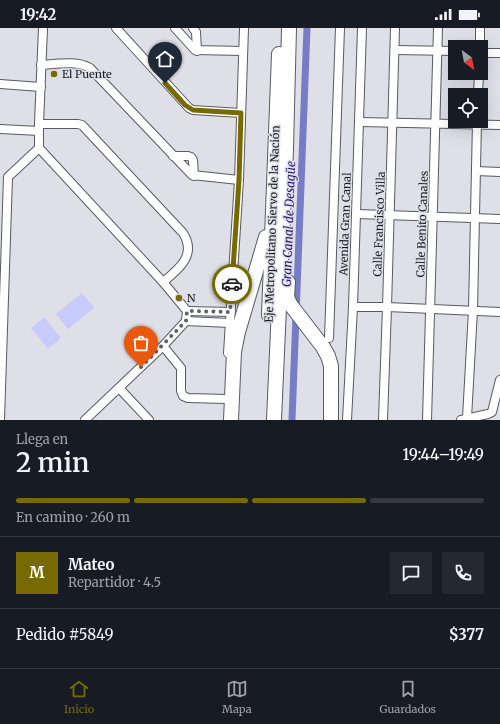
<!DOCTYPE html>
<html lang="es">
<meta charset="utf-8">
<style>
:root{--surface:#171b24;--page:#242831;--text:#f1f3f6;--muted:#9ea1a6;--line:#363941;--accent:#786a02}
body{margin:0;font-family:Merriweather,serif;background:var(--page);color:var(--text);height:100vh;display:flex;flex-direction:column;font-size:15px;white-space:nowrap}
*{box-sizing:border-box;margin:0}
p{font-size:13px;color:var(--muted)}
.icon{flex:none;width:22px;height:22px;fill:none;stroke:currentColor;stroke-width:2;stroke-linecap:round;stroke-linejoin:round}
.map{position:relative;height:392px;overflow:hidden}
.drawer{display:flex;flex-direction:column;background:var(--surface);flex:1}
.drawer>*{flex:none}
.needle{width:26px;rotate:148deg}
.controls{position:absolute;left:448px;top:12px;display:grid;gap:8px}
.controls a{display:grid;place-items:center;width:40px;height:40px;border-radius:0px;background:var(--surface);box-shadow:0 4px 16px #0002;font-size:20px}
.pin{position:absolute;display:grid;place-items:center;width:34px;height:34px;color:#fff;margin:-41px -17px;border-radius:50% 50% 50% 0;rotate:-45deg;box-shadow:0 0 4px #0007}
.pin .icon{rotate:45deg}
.courier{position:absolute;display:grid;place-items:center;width:40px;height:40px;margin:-20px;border:3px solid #786a02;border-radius:50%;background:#fff;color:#222;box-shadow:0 1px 5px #0007}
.headline em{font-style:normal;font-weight:600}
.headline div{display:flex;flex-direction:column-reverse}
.headline{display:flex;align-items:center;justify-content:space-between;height:68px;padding:0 16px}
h1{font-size:26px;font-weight:600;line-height:30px}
.bar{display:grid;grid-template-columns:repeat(4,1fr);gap:6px 4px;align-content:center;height:48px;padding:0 16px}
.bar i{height:5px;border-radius:3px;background:var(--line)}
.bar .current{background:var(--accent)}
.bar p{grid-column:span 4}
.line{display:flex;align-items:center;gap:10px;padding:0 16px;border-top:1px solid var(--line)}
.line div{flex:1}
.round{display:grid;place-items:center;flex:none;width:42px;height:42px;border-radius:0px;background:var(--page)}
.status{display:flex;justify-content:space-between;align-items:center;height:28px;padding:0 20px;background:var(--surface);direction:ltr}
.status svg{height:11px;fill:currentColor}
.menu{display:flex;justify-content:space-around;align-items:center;height:56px;border-top:1px solid var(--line);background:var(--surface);font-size:11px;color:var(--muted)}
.menu a{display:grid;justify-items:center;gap:2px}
.menu .current{color:var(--accent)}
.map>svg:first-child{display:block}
</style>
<div class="status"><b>19:42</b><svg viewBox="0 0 49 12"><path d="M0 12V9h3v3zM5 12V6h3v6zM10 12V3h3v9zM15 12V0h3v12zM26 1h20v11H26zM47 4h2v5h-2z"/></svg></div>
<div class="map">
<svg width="500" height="392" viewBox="0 0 500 392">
<rect width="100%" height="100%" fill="#dedfe7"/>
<!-- green -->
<g fill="#c6cbfb">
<path d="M82 265 94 280 68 301 56 286Z"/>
<path d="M44 289 61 310 48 321 31 300Z"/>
</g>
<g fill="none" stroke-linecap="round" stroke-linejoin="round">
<!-- canal -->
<path stroke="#777cc6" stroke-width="7" d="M292 392 307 0"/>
<!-- minor casing -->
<g stroke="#595a61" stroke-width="10">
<g id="minor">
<path d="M116 0 189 80 193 82 241 85"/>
<path d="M175 0 195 22 243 23"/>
<path d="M193 0 196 4 197 23"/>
<path d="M480 19V0"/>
<path d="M395 22 455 23"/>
<path d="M481 25H500"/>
<path d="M41 37C57 36 77 32 90 40L192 147 239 152"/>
<path d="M0 56 41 59"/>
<path d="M478 67 479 45"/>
<path d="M360 94 500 97"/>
<path d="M39 96H78L82 97 183 205C197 227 179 241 163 254"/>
<path d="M0 101 39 103"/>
<path d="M39 120 163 254 187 283 186 293"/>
<path d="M173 128H188L191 129 193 132 194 148"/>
<path d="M476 143 500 144"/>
<path d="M357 186 500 191"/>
<path d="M353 279H387L500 284"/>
<path d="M187 283 231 284"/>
<path d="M186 293 230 295"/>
<path d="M329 310 340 0"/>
<path d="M163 318 181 340V363L183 368 188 370 227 371"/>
<path d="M228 325 239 152 244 0"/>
<path d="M119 360 149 392"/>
<path d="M467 390 473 282 477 93"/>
<path d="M0 391 8 149 39 120V96L43 0"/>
<path d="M85 392 163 318 186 293"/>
<path d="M347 392 353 279 362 0"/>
<path d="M383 392 387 279 395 0"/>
<path d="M427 392 438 0"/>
<path d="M461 392 488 386 492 384 500 352"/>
</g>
</g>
<!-- motorway casing -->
<g stroke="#595a61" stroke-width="16">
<g id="motorway">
<path d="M288 254 287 269 290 276 323 319 328 328 331 338V392"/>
<path d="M269 287 279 26"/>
<path d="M231 392 234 324 238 304 266 209"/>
<path d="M274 392 286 121 289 0"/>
</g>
</g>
<!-- minor -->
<use href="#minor" stroke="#fff" stroke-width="8"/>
<!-- motorway -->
<use href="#motorway" stroke="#fff" stroke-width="14"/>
</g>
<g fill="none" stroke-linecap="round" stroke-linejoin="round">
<!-- done -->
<path stroke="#616166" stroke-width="4" stroke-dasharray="0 7.2" d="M141 339 186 293 187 283 230 284 232 256"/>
<!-- route -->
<path stroke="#786a02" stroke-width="5" d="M165 55 185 77 193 82 241 85 239 152 232 256"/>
</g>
<!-- markers -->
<g fill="#786a02" stroke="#dedfe7" stroke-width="1.5">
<circle cx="54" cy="46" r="4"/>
<circle cx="179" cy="270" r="4"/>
</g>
<g text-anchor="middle" stroke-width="3" stroke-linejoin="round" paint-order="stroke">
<!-- poi labels -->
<g font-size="11" fill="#1d1d20" stroke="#dedfe7" text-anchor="start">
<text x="62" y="50">El Puente</text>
<text x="187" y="274">N</text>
</g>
<!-- street labels -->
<g font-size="11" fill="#1d1d20" stroke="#dedfe7">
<text transform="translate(272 196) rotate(-88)" y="4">Eje Metropolitano Siervo de la Nación</text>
<text transform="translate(345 196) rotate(-88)" y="4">Avenida Gran Canal</text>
<text transform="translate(379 196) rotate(-88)" y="4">Calle Francisco Villa</text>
<text transform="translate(422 196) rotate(-88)" y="4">Calle Benito Canales</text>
</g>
<!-- water labels -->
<g font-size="12" font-style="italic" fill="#22146c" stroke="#dedfe7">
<text transform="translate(289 196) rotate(-88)" y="4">Gran Canal de Desagüe</text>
</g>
</g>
</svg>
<div class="controls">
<a><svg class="needle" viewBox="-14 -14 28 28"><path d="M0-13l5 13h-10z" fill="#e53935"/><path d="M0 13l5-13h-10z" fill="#9ea1a6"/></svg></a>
<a><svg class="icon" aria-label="locate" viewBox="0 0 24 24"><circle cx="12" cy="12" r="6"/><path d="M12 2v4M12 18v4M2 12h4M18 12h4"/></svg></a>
</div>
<div class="pin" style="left:141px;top:339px;background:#ea580c"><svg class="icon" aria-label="bag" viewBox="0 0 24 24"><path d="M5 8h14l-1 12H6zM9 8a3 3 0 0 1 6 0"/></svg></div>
<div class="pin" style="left:165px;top:55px;background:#1f2937"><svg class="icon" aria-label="home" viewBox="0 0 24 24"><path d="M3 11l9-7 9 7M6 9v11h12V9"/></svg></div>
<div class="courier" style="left:232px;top:256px"><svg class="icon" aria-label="car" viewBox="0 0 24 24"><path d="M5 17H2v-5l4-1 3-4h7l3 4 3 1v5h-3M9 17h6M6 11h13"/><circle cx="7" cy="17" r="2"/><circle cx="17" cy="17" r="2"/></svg></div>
</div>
<section class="drawer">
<div class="headline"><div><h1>2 min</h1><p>Llega en</p></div><em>19:44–19:49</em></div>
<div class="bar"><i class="current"></i><i class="current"></i><i class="current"></i><i></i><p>En camino · 260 m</p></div>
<div class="line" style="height:72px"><b class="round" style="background:var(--accent);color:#fff">M</b><div><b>Mateo</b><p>Repartidor · 4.5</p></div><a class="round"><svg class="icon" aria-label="chat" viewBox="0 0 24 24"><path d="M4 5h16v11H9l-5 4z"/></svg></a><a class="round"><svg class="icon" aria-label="phone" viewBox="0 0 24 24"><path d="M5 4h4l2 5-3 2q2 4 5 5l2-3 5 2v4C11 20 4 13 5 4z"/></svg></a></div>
<div class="line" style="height:52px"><div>Pedido #5849</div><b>$377</b></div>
</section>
<nav class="menu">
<a class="current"><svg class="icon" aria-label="home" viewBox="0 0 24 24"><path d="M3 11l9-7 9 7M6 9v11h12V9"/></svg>Inicio</a>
<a><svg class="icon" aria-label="map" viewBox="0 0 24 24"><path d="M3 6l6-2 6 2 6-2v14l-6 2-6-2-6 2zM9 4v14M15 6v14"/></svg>Mapa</a>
<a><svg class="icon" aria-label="saved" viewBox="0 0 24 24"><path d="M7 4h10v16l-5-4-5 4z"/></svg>Guardados</a>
</nav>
